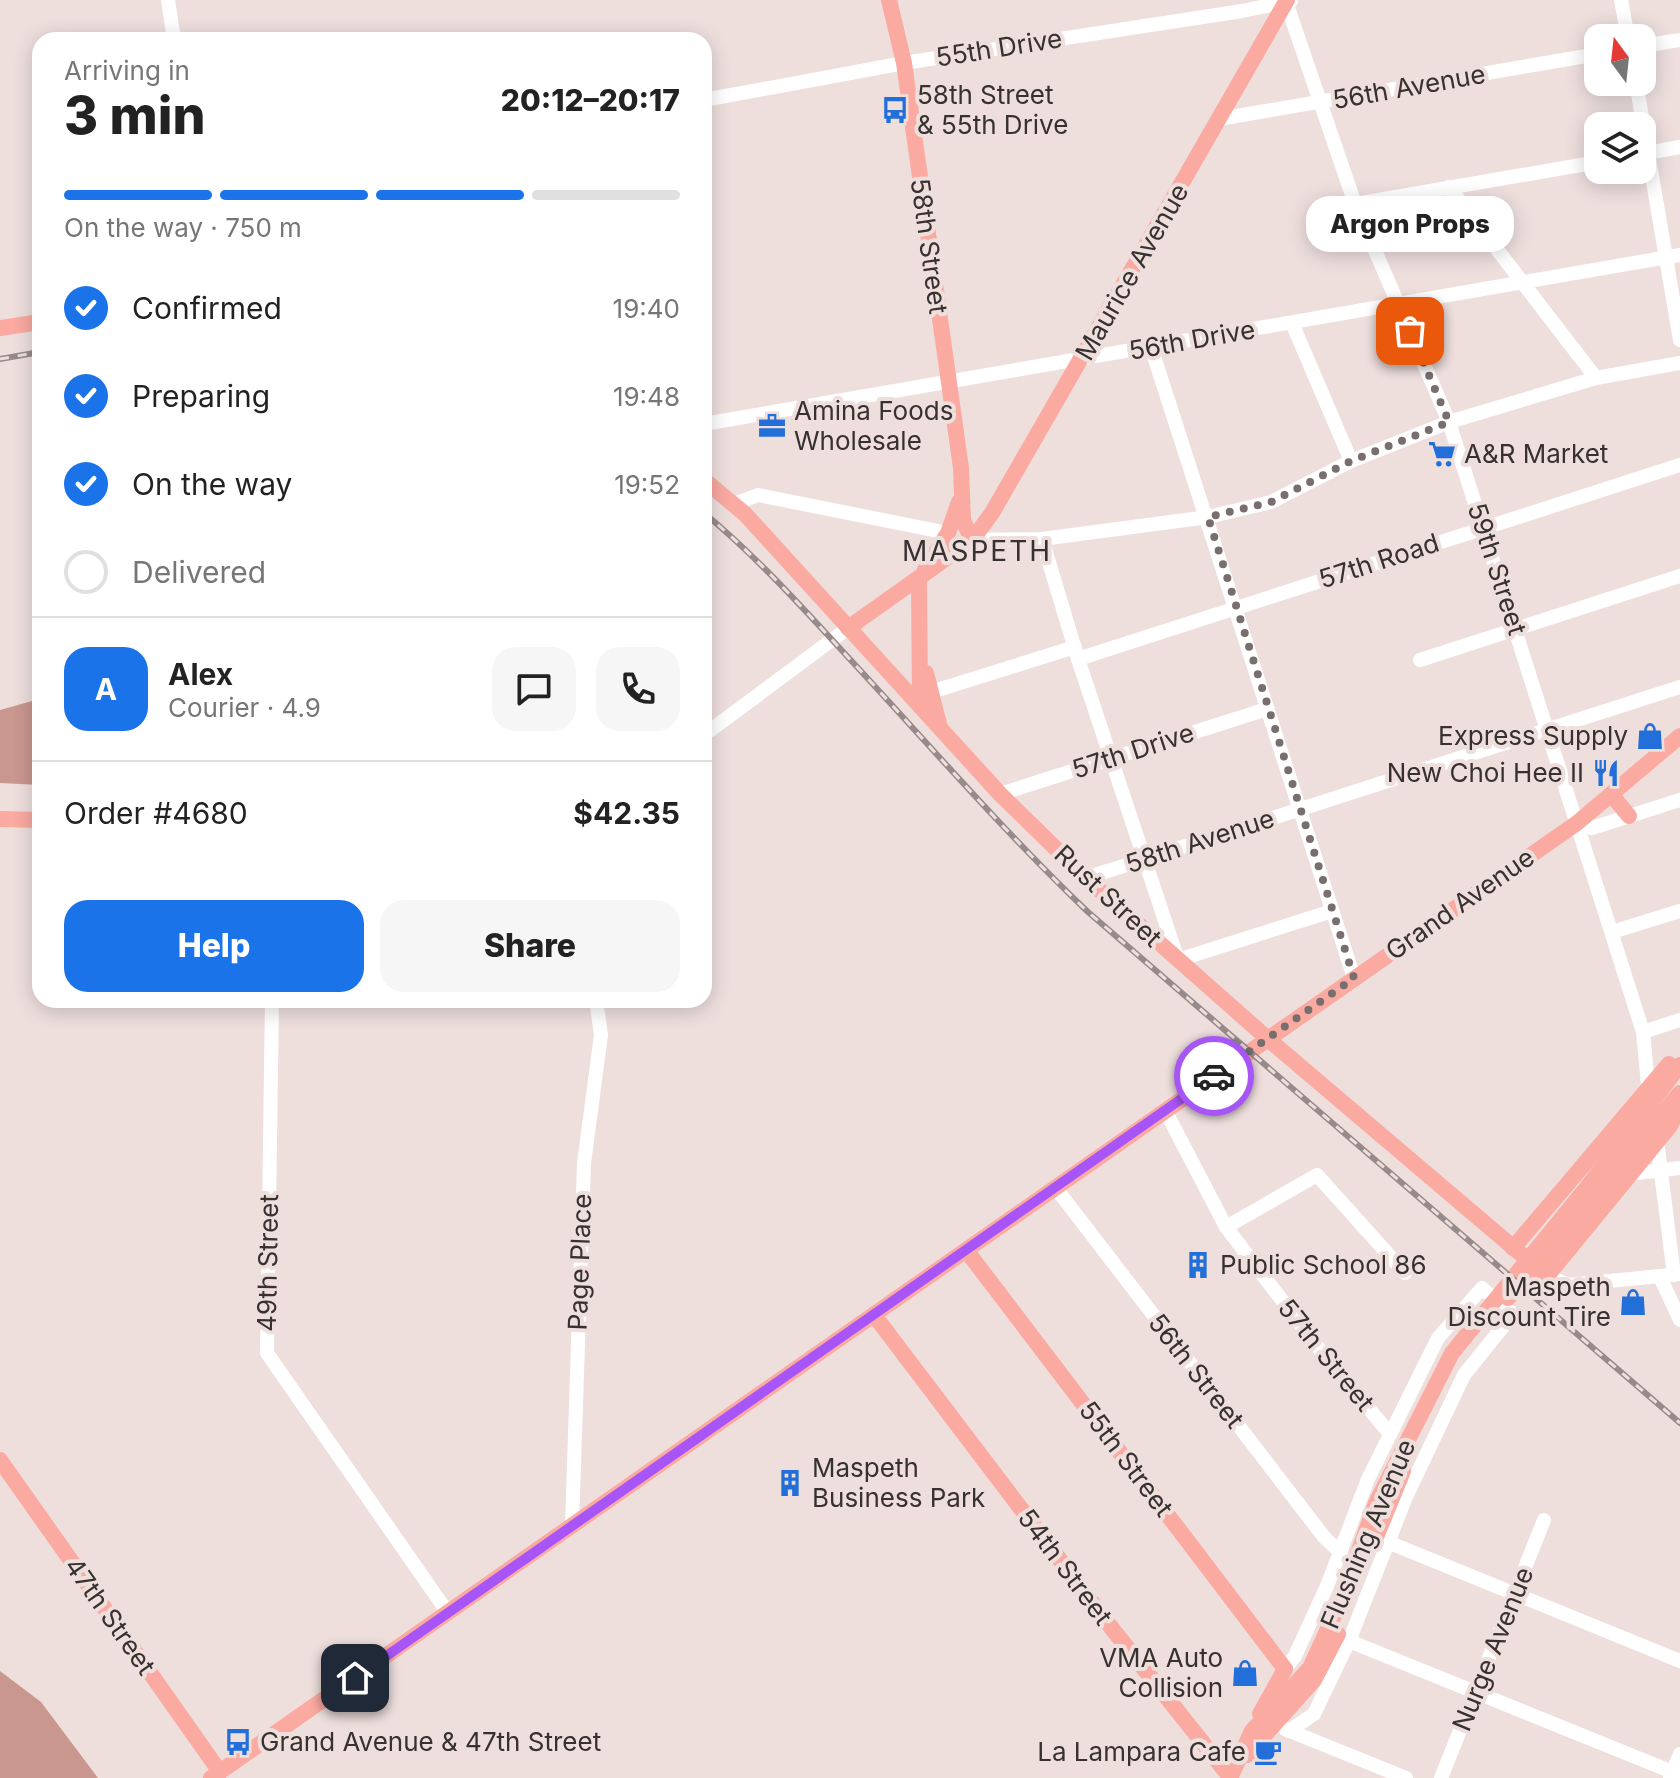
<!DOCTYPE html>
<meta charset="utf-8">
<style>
:root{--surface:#fff;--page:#f6f6f6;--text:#222;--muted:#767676;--line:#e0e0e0;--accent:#1a73e8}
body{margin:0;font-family:Inter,sans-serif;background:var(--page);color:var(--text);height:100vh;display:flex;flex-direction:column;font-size:30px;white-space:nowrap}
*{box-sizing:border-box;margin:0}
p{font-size:26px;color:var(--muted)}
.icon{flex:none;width:44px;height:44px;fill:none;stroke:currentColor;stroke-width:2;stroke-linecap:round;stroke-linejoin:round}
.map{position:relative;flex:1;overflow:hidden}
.panel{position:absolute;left:32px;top:32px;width:680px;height:976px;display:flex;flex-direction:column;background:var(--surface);border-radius:24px;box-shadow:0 4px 20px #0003}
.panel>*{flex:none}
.needle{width:52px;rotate:345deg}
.fabs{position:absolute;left:1584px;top:24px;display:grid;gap:16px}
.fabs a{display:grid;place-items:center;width:72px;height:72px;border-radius:16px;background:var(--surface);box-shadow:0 4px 20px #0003;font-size:40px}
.pin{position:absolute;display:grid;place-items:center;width:68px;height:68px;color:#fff;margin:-34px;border-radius:16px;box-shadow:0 4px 12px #0006}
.courier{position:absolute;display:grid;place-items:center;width:80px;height:80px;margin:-40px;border:6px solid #a855f7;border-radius:50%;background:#fff;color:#222;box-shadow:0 2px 10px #0007}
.bubble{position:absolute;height:56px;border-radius:24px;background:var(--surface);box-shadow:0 4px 20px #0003;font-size:26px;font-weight:800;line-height:56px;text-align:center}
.headline em{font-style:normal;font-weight:800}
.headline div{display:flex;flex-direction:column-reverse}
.headline{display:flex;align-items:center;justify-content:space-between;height:136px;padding:0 32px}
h1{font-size:52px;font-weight:800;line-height:60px}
.bar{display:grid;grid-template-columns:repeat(4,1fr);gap:12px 8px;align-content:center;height:96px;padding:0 32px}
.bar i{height:10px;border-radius:6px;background:var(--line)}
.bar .active{background:var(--accent)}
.bar p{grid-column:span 4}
.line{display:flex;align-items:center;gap:20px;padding:0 32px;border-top:2px solid var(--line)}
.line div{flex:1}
.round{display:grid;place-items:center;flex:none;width:84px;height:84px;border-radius:24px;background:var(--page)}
ol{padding:0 32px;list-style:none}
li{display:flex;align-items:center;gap:24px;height:88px}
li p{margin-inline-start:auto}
li .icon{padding:8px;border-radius:50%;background:var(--accent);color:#fff;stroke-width:4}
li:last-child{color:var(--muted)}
li i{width:44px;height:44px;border:4px solid var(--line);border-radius:50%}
.action{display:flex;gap:16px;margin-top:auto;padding:16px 32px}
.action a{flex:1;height:92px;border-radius:24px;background:var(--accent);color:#fff;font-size:32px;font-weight:800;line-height:92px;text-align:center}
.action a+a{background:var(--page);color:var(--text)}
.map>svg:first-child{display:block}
</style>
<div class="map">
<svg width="1680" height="1778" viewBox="0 0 1680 1778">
<rect width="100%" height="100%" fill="#eedfdd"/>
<!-- water -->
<g fill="#ca978f">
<path d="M32 701H40V785L0 783V710Z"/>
<path d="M0 1671 41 1702 98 1778H0Z"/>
</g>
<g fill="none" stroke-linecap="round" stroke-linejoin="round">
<!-- minor -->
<g stroke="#fff" stroke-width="14">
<path d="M168 0 174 40"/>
<path d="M1621 0 1628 38"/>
<path d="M1286 2 1355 204 1449 422 1643 1032 1649 1096"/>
<path d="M1642 46 1680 40"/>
<path d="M1636 82 1680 340"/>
<path d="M704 100 904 63 1242 11 1291 1"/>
<path d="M1219 119 1598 54"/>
<path d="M1642 154 1680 147"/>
<path d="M1449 187 1596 378"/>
<path d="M1355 204 1598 162"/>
<path d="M1292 323 1351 461"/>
<path d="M1151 347 1354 978"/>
<path d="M704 424 1680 255"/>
<path d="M734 504 758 495 948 533"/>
<path d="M1042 539 1078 659 1178 960 1332 911"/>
<path d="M972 540 1042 539 1208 517 1271 502 1351 461 1449 422 1596 378 1680 363"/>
<path d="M1078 659 1680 465"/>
<path d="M1420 660 1680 576"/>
<path d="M931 692 1075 647"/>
<path d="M704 735 848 628"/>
<path d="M1000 794 1267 709"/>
<path d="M1577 823 1592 828 1680 800"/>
<path d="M1086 878 1680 687"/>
<path d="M1612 932 1680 911"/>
<path d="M272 1000 267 1353 448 1613"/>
<path d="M1643 1032 1680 1020"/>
<path d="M1165 1110 1226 1227 1320 1350 1390 1434"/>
<path d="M1657 1141 1674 1275"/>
<path d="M1629 1174 1680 1168"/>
<path d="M1055 1187 1324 1537 1341 1553"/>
<path d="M1226 1227 1317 1175 1405 1273"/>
<path d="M1547 1276 1569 1285 1680 1274"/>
<path d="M1660 1277 1680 1320"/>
<path d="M572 1525 584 1163 601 1035 596 1000"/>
<path d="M1390 1543 1680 1661"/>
<path d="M1349 1641 1680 1775"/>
<path d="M1285 1669 1295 1656 1327 1586 1368 1479 1438 1338 1482 1288 1513 1314 1464 1375 1406 1497 1349 1641 1314 1714 1289 1731"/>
<path d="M1285 1729 1406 1778"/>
<path d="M1441 1778 1544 1520"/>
<path d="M1670 1778 1680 1754"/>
</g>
<!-- major -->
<g stroke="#faaaa1" stroke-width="16">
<path d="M889 0 904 63 961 468 963 520 972 540"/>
<path d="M0 328 40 322"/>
<path d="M704 480 745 514 1000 794 1086 878 1268 1039 1547 1276 1670 1126 1680 1105"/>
<path d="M925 570 948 533 959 502"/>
<path d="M919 578 920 706"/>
<path d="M848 628 972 540 992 513 1287 0"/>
<path d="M926 673 939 724"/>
<path d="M1611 794 1629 816"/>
<path d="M0 819 40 820"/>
<path d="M1513 1248 1669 1064"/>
<path d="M966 1250 1285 1669 1260 1714"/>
<path d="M1508 1298 1680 1093"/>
<path d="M874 1315 1110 1626 1230 1777"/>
<path d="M0 1460 220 1772"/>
<path d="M1374 1542 1403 1471"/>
<path d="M1247 1755 1314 1680 1338 1634"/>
<path d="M211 1778 1577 823 1680 736"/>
<path d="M1230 1778 1252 1731 1310 1668 1343 1596 1376 1503 1452 1353 1588 1186 1680 1065"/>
</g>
<!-- rail casing -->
<g stroke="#968b8a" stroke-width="6">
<g id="rail">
<path d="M0 359 40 352"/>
<path d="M704 513C756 556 801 606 846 655 926 741 1003 831 1088 912L1680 1423"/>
</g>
</g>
<!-- rail -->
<use href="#rail" stroke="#eedfdd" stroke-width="3" stroke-dasharray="9" stroke-linecap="butt"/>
</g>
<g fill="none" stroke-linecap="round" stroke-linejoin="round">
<!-- done -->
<path stroke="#776e6d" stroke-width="8" stroke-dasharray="0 14.4" d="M1214 1076 1354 978 1208 517 1271 502 1351 461 1449 422 1410 331"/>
<!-- route -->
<path stroke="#a855f7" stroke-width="10" d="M355 1678 1214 1076"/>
</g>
<!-- icons -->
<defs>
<g id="bus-bare" transform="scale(2.16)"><path d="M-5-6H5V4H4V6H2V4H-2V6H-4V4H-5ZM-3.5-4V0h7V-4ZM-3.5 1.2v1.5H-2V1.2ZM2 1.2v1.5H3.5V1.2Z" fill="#226fda" stroke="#eedfdd" stroke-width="2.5" paint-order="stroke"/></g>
<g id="office-bare" transform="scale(2.16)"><path d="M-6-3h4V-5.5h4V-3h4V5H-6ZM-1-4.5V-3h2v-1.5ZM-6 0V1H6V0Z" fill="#226fda" stroke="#eedfdd" stroke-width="2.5" paint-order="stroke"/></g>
<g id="supermarket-bare" transform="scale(2.16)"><path d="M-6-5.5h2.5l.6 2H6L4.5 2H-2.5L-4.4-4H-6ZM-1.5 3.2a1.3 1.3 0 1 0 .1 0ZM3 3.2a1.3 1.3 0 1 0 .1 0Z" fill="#226fda" stroke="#eedfdd" stroke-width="2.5" paint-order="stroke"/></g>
<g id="shop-bare" transform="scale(2.16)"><path d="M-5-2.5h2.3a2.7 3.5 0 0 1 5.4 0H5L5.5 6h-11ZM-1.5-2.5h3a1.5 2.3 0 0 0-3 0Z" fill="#226fda" stroke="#eedfdd" stroke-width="2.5" paint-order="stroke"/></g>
<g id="restaurant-bare" transform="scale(2.16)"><path d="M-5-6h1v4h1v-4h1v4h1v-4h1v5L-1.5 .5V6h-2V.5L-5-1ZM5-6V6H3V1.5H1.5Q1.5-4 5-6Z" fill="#226fda" stroke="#eedfdd" stroke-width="2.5" paint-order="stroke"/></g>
<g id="building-bare" transform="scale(2.16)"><path d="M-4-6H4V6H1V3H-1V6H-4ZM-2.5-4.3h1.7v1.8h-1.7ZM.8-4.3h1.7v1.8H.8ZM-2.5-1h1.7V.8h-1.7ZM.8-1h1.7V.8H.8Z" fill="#226fda" stroke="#eedfdd" stroke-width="2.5" paint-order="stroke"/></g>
<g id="cafe-bare" transform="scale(2.16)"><path d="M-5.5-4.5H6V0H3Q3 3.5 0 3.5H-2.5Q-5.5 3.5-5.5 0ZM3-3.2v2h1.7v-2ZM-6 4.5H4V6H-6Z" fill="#226fda" stroke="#eedfdd" stroke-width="2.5" paint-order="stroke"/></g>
</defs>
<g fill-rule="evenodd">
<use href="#bus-bare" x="895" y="110"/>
<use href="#office-bare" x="772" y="426"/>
<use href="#supermarket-bare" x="1442" y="454"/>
<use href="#shop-bare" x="1650" y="736"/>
<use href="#restaurant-bare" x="1606" y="773"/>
<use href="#building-bare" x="1198" y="1265"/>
<use href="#shop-bare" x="1633" y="1302"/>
<use href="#building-bare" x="790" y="1483"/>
<use href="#shop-bare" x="1245" y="1673"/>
<use href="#bus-bare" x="238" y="1742"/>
<use href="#cafe-bare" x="1268" y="1752"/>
</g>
<g text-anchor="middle" stroke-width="8" stroke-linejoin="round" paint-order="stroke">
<!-- street labels -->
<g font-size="26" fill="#373130" stroke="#eedfdd">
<text transform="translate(999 48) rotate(-9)" y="9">55th Drive</text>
<text transform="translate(1409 87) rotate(-10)" y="9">56th Avenue</text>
<text transform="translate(929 246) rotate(82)" y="9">58th Street</text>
<text transform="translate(1132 272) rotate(-60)" y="9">Maurice Avenue</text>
<text transform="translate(1192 340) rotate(-10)" y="9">56th Drive</text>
<text transform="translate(1379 561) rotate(-18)" y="9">57th Road</text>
<text transform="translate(1497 569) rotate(72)" y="9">59th Street</text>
<text transform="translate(1133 751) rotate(-18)" y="9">57th Drive</text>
<text transform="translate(1200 841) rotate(-18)" y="9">58th Avenue</text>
<text transform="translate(1108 896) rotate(43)" y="9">Rust Street</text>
<text transform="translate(1460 904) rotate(-35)" y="9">Grand Avenue</text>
<text transform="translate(580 1262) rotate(-88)" y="9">Page Place</text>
<text transform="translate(268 1263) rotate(-89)" y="9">49th Street</text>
<text transform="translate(1326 1355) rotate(51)" y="9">57th Street</text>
<text transform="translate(1196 1371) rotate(52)" y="9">56th Street</text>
<text transform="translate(1126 1459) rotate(53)" y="9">55th Street</text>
<text transform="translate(1368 1534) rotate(-67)" y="9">Flushing Avenue</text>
<text transform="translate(1065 1567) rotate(53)" y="9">54th Street</text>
<text transform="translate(110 1616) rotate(55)" y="9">47th Street</text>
<text transform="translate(1493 1649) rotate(-68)" y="9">Nurge Avenue</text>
</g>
<!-- poi labels -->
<g font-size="26" fill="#373130" stroke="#eedfdd" text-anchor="start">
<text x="917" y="104">58th Street<tspan x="917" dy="30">&amp; 55th Drive</tspan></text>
<text x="794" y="420">Amina Foods<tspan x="794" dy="30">Wholesale</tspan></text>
<text x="1464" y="463">A&amp;R Market</text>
<text x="1628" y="745" text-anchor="end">Express Supply</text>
<text x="1584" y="782" text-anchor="end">New Choi Hee II</text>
<text x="1220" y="1274">Public School 86</text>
<text x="1611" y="1296" text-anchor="end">Maspeth<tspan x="1611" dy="30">Discount Tire</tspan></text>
<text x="812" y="1477">Maspeth<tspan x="812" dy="30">Business Park</tspan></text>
<text x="1223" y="1667" text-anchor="end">VMA Auto<tspan x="1223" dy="30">Collision</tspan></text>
<text x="260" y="1751">Grand Avenue &amp; 47th Street</text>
<text x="1246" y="1761" text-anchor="end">La Lampara Cafe</text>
</g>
<!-- neighbourhood labels -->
<g font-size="28" letter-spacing="2" fill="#373130" stroke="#eedfdd">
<text x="977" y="561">MASPETH</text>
</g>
</g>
</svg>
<div class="fabs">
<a><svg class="needle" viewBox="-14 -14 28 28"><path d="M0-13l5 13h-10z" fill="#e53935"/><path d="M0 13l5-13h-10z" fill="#767676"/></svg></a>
<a><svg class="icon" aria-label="layers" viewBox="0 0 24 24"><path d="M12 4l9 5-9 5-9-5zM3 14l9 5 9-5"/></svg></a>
</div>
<div class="pin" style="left:1410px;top:331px;background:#ea580c"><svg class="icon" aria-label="bag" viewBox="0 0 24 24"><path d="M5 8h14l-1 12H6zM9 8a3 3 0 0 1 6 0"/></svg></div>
<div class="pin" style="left:355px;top:1678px;background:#1f2937"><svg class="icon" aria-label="home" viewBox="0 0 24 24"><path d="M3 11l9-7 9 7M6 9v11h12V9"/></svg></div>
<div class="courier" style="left:1214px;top:1076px"><svg class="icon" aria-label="car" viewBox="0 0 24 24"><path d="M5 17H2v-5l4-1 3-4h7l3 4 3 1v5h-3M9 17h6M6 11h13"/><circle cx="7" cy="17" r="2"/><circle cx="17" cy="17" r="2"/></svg></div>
<div class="bubble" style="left:1306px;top:196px;width:208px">Argon Props</div>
<section class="panel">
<div class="headline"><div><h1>3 min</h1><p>Arriving in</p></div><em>20:12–20:17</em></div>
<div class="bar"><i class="active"></i><i class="active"></i><i class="active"></i><i></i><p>On the way · 750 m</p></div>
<ol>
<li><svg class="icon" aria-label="check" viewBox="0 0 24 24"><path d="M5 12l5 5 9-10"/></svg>Confirmed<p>19:40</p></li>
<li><svg class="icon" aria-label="check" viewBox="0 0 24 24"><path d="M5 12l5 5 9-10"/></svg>Preparing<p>19:48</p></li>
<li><svg class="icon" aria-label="check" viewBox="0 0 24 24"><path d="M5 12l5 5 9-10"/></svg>On the way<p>19:52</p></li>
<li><i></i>Delivered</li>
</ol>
<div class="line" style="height:144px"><b class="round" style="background:var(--accent);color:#fff">A</b><div><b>Alex</b><p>Courier · 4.9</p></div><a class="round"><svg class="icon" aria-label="chat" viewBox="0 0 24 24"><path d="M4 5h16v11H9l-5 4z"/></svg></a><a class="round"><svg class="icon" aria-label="phone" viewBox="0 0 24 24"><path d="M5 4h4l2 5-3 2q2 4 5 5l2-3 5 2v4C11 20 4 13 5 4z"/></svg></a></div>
<div class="line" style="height:104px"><div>Order #4680</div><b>$42.35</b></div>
<div class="action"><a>Help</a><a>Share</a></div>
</section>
</div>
